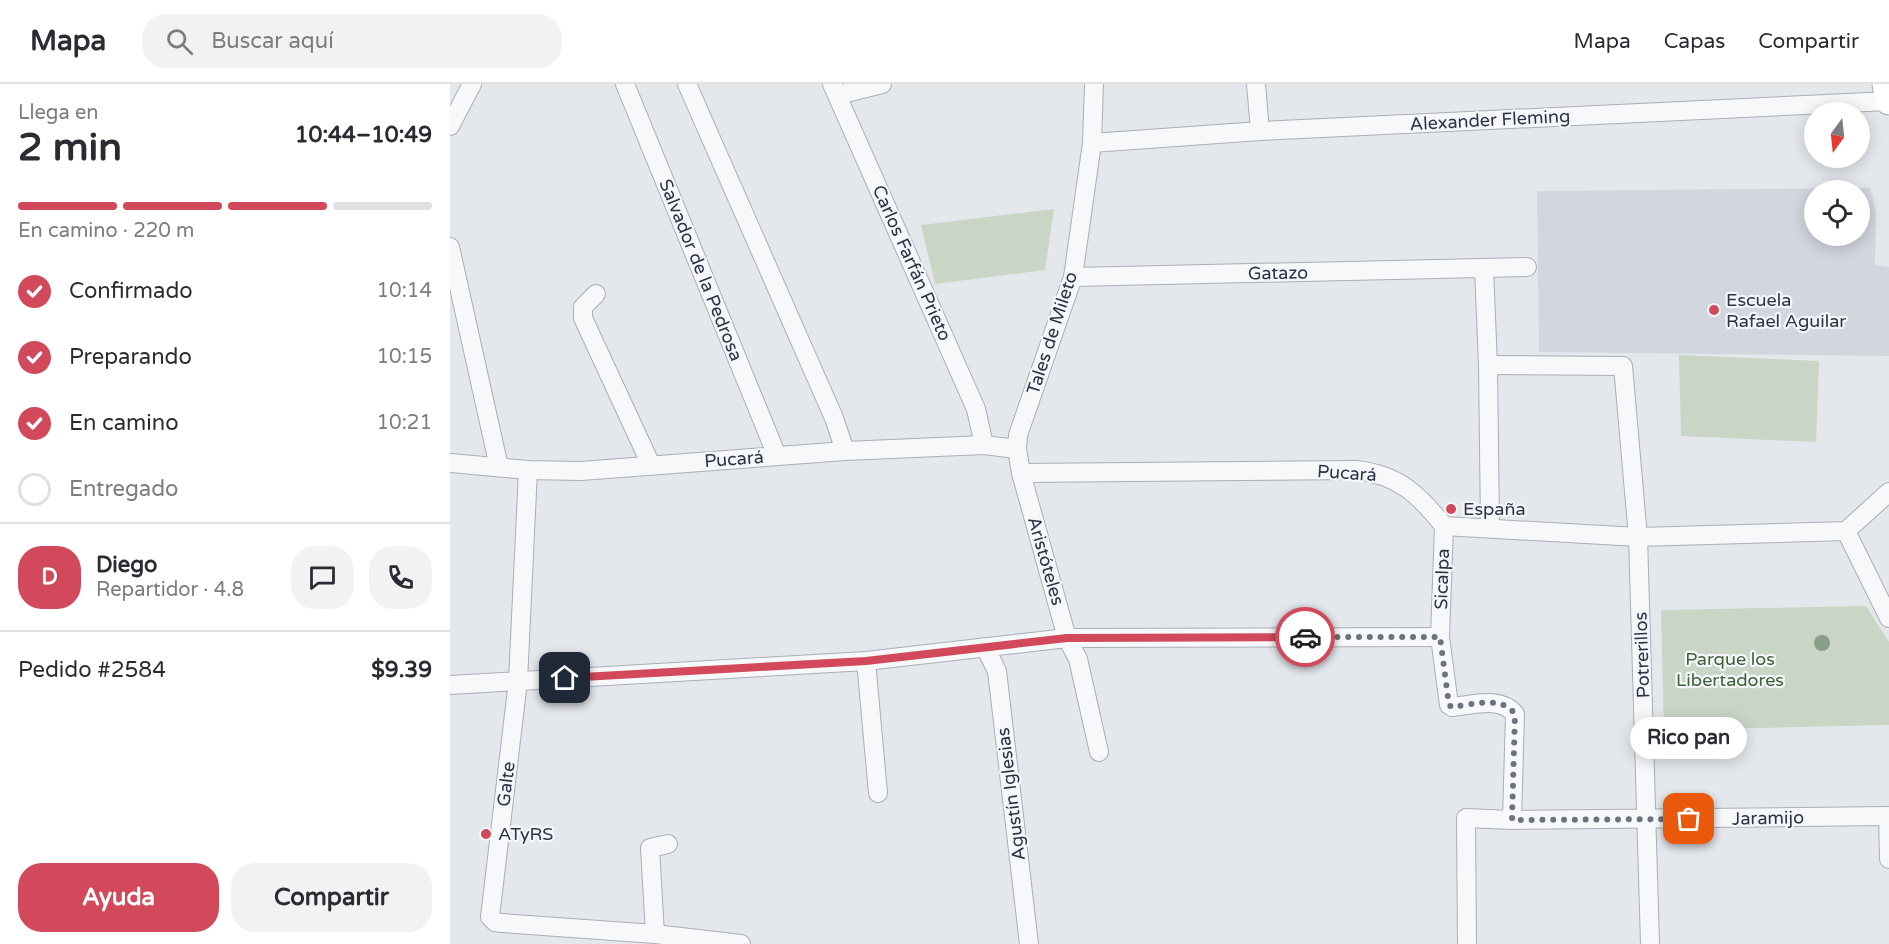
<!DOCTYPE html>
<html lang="es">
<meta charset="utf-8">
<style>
:root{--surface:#fff;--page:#f2f2f3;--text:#2b2b33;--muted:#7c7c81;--line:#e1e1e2;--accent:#d1495b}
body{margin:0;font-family:"Varela Round",sans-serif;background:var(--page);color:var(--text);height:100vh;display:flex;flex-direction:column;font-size:22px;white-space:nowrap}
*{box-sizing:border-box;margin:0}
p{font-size:20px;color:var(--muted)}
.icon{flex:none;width:33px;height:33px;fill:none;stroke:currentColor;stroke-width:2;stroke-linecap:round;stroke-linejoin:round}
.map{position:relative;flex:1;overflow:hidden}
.sheet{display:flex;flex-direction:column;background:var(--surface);width:450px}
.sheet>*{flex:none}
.needle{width:39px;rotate:195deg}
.controls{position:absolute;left:1354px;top:18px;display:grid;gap:12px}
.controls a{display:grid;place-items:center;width:66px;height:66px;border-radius:50%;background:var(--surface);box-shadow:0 3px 15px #0003;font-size:30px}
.pin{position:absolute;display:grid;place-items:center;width:51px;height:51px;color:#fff;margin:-26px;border-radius:12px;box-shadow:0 3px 9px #0006}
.courier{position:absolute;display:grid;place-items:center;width:60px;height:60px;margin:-30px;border:4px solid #d1495b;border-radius:50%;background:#fff;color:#222;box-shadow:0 2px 8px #0007}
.bubble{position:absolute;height:42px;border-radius:21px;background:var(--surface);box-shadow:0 3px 15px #0003;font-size:20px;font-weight:800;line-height:42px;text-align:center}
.summary em{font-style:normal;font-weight:800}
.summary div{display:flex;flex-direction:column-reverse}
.summary{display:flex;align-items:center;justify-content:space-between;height:102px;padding:0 18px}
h1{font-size:39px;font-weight:800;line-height:45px}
.bar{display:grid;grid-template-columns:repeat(4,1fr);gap:9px 6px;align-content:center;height:72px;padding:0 18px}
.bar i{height:8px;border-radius:4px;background:var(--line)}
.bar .active{background:var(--accent)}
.bar p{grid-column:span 4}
.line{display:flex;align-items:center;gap:15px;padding:0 18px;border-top:2px solid var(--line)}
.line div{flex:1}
.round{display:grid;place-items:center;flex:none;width:63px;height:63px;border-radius:24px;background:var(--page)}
ol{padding:0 18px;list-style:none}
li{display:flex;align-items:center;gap:18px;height:66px}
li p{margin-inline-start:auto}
li .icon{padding:6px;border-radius:50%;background:var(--accent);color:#fff;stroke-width:4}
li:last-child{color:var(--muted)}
li i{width:33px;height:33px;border:3px solid var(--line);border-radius:50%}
.action{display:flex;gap:12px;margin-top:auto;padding:12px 18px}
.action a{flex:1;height:69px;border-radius:24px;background:var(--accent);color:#fff;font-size:24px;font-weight:800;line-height:69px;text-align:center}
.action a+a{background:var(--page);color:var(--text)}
header{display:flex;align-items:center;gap:36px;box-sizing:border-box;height:84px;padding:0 30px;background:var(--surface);border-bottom:2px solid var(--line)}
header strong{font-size:28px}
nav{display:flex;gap:33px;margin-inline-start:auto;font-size:21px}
.search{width:420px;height:54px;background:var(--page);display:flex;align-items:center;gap:15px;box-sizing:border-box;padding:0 21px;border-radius:24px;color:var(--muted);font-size:22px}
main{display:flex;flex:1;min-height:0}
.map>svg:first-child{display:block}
</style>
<header>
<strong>Mapa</strong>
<div class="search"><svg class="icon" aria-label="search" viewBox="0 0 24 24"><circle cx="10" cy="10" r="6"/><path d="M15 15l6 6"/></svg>Buscar aquí</div>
<nav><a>Mapa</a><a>Capas</a><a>Compartir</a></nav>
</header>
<main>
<section class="sheet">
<div class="summary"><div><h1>2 min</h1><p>Llega en</p></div><em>10:44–10:49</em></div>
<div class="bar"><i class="active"></i><i class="active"></i><i class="active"></i><i></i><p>En camino · 220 m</p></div>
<ol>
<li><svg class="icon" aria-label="check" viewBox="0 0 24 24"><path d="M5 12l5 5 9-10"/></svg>Confirmado<p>10:14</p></li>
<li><svg class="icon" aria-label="check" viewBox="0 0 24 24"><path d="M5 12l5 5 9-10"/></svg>Preparando<p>10:15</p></li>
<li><svg class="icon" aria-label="check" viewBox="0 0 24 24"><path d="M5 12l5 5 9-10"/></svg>En camino<p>10:21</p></li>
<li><i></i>Entregado</li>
</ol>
<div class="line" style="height:108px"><b class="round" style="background:var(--accent);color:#fff">D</b><div><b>Diego</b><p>Repartidor · 4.8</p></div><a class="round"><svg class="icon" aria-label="chat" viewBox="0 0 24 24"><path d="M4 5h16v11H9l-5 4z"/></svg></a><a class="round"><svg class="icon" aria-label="phone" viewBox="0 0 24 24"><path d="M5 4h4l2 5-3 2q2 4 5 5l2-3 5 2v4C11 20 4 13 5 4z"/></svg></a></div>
<div class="line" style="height:78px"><div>Pedido #2584</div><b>$9.39</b></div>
<div class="action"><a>Ayuda</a><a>Compartir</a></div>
</section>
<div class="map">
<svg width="1439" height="860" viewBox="0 0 1439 860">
<rect width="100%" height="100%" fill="#e4e7ec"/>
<!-- built -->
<path fill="#d2d6de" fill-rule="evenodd" d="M1420 104 1426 127 1425 181 1439 183V272L1089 268 1087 107ZM1365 106H1410V152H1365Z"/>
<!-- green -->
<g fill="#c9d6c5">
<path d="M604 125 595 186 485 200 471 141Z"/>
<path d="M1229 271 1369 277 1366 358 1231 352Z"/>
<path d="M1416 522 1439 558V641L1214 646 1211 526Z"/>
</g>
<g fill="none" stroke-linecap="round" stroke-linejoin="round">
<!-- street casing -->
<g stroke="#a9aeb7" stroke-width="20">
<g id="street">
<path d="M175 0 327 372"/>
<path d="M237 0 384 334 395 367"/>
<path d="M382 0 526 325 534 361"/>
<path d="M644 0 642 59 623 193 568 351 567 365 571 389 617 554 628 575 649 668"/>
<path d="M806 0 810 47"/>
<path d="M388 11 432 0"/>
<path d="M0 42 22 0"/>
<path d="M642 59 810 47 1439 17"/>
<path d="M0 163 49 383"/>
<path d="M1034 184 1038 281 1040 444"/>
<path d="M623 193 1077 183"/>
<path d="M146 210 133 223V234L201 381"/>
<path d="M1038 281 1173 282 1188 453 1200 860"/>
<path d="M0 379 78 386 131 387 395 367 534 361 567 365"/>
<path d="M78 386 68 597 40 833 45 838 52 839 205 850 291 860"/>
<path d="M571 389 906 386C949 391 968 410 994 442L1188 453 1396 447 1439 408"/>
<path d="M994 442 990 553 999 621 1002 623C1023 621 1051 612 1065 630L1062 736"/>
<path d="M1396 447 1439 534"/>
<path d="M535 563 547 587 579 860"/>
<path d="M416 577 428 709"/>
<path d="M0 601 416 577 617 554 990 553"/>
<path d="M1438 732 1439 775"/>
<path d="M205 850 200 764 218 760"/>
<path d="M1017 860 1016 734 1062 736 1439 732"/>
</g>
</g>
<!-- secondary casing -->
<g stroke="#a9aeb7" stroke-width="29">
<path id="secondary" d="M1436 0 1439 17"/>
</g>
<!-- street -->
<use href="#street" stroke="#f7f8fa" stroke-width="18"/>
<!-- secondary -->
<use href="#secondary" stroke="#fff" stroke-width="27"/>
</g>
<!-- trees -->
<circle fill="#899d89" cx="1372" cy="559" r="8"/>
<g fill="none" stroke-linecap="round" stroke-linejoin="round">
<!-- done -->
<path stroke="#6c737f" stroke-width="6" stroke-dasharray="0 10.8" d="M855 553H990L999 621 1002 623C1022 621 1051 611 1065 630L1062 736 1239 735"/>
<!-- route -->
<path stroke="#d1495b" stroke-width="8" d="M115 594 416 577 617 554 855 553"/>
</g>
<!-- markers -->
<g fill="#d1495b" stroke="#f4f6f9" stroke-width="2">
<circle cx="1264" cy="226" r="6"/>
<circle cx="1001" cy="425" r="6"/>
<circle cx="36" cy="750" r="6"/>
</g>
<g text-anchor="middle" stroke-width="4.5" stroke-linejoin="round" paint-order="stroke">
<!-- street labels -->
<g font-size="18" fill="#2b3445" stroke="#f4f6f9">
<text transform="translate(1040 36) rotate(-3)" y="6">Alexander Fleming</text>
<text transform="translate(462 179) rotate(66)" y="6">Carlos Farfán Prieto</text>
<text transform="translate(251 186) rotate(68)" y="6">Salvador de la Pedrosa</text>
<text transform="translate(828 189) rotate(-1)" y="6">Gatazo</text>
<text transform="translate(602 249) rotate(-72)" y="6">Tales de Mileto</text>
<text transform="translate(284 375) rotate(-4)" y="6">Pucará</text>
<text transform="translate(897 389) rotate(4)" y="6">Pucará</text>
<text transform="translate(596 477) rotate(74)" y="6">Aristóteles</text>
<text transform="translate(992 495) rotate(-88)" y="6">Sicalpa</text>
<text transform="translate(1192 571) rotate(-92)" y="6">Potrerillos</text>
<text transform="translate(56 700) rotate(-83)" y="6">Galte</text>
<text transform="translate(561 710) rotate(-97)" y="6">Agustín Iglesias</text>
<text transform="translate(1318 734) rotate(-1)" y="6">Jaramijo</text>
</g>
<!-- poi labels -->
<g font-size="18" fill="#2b3445" stroke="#f4f6f9" text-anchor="start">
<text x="1276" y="222">Escuela<tspan x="1276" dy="21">Rafael Aguilar</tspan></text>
<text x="1013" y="431">España</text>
<text x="48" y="756">ATyRS</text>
</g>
<!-- park labels -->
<g font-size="18" fill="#3f6138" stroke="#f4f6f9">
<text x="1280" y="581">Parque los<tspan x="1280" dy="21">Libertadores</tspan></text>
</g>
</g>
</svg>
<div class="controls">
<a><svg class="needle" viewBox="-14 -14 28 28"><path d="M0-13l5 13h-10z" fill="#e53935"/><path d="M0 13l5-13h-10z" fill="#7c7c81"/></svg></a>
<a><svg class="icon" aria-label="locate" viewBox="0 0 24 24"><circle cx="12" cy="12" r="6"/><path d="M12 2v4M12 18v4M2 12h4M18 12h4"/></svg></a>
</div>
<div class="pin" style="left:1239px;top:735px;background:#ea580c"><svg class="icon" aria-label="bag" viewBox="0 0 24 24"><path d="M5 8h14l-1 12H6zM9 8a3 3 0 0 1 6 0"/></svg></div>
<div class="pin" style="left:115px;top:594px;background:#1f2937"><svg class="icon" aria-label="home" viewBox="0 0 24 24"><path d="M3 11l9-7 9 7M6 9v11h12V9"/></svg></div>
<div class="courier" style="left:855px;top:553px"><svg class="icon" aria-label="car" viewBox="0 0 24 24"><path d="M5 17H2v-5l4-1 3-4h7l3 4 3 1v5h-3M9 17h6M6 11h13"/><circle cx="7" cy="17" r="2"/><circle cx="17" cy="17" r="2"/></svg></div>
<div class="bubble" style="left:1180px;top:633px;width:117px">Rico pan</div>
</div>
</main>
